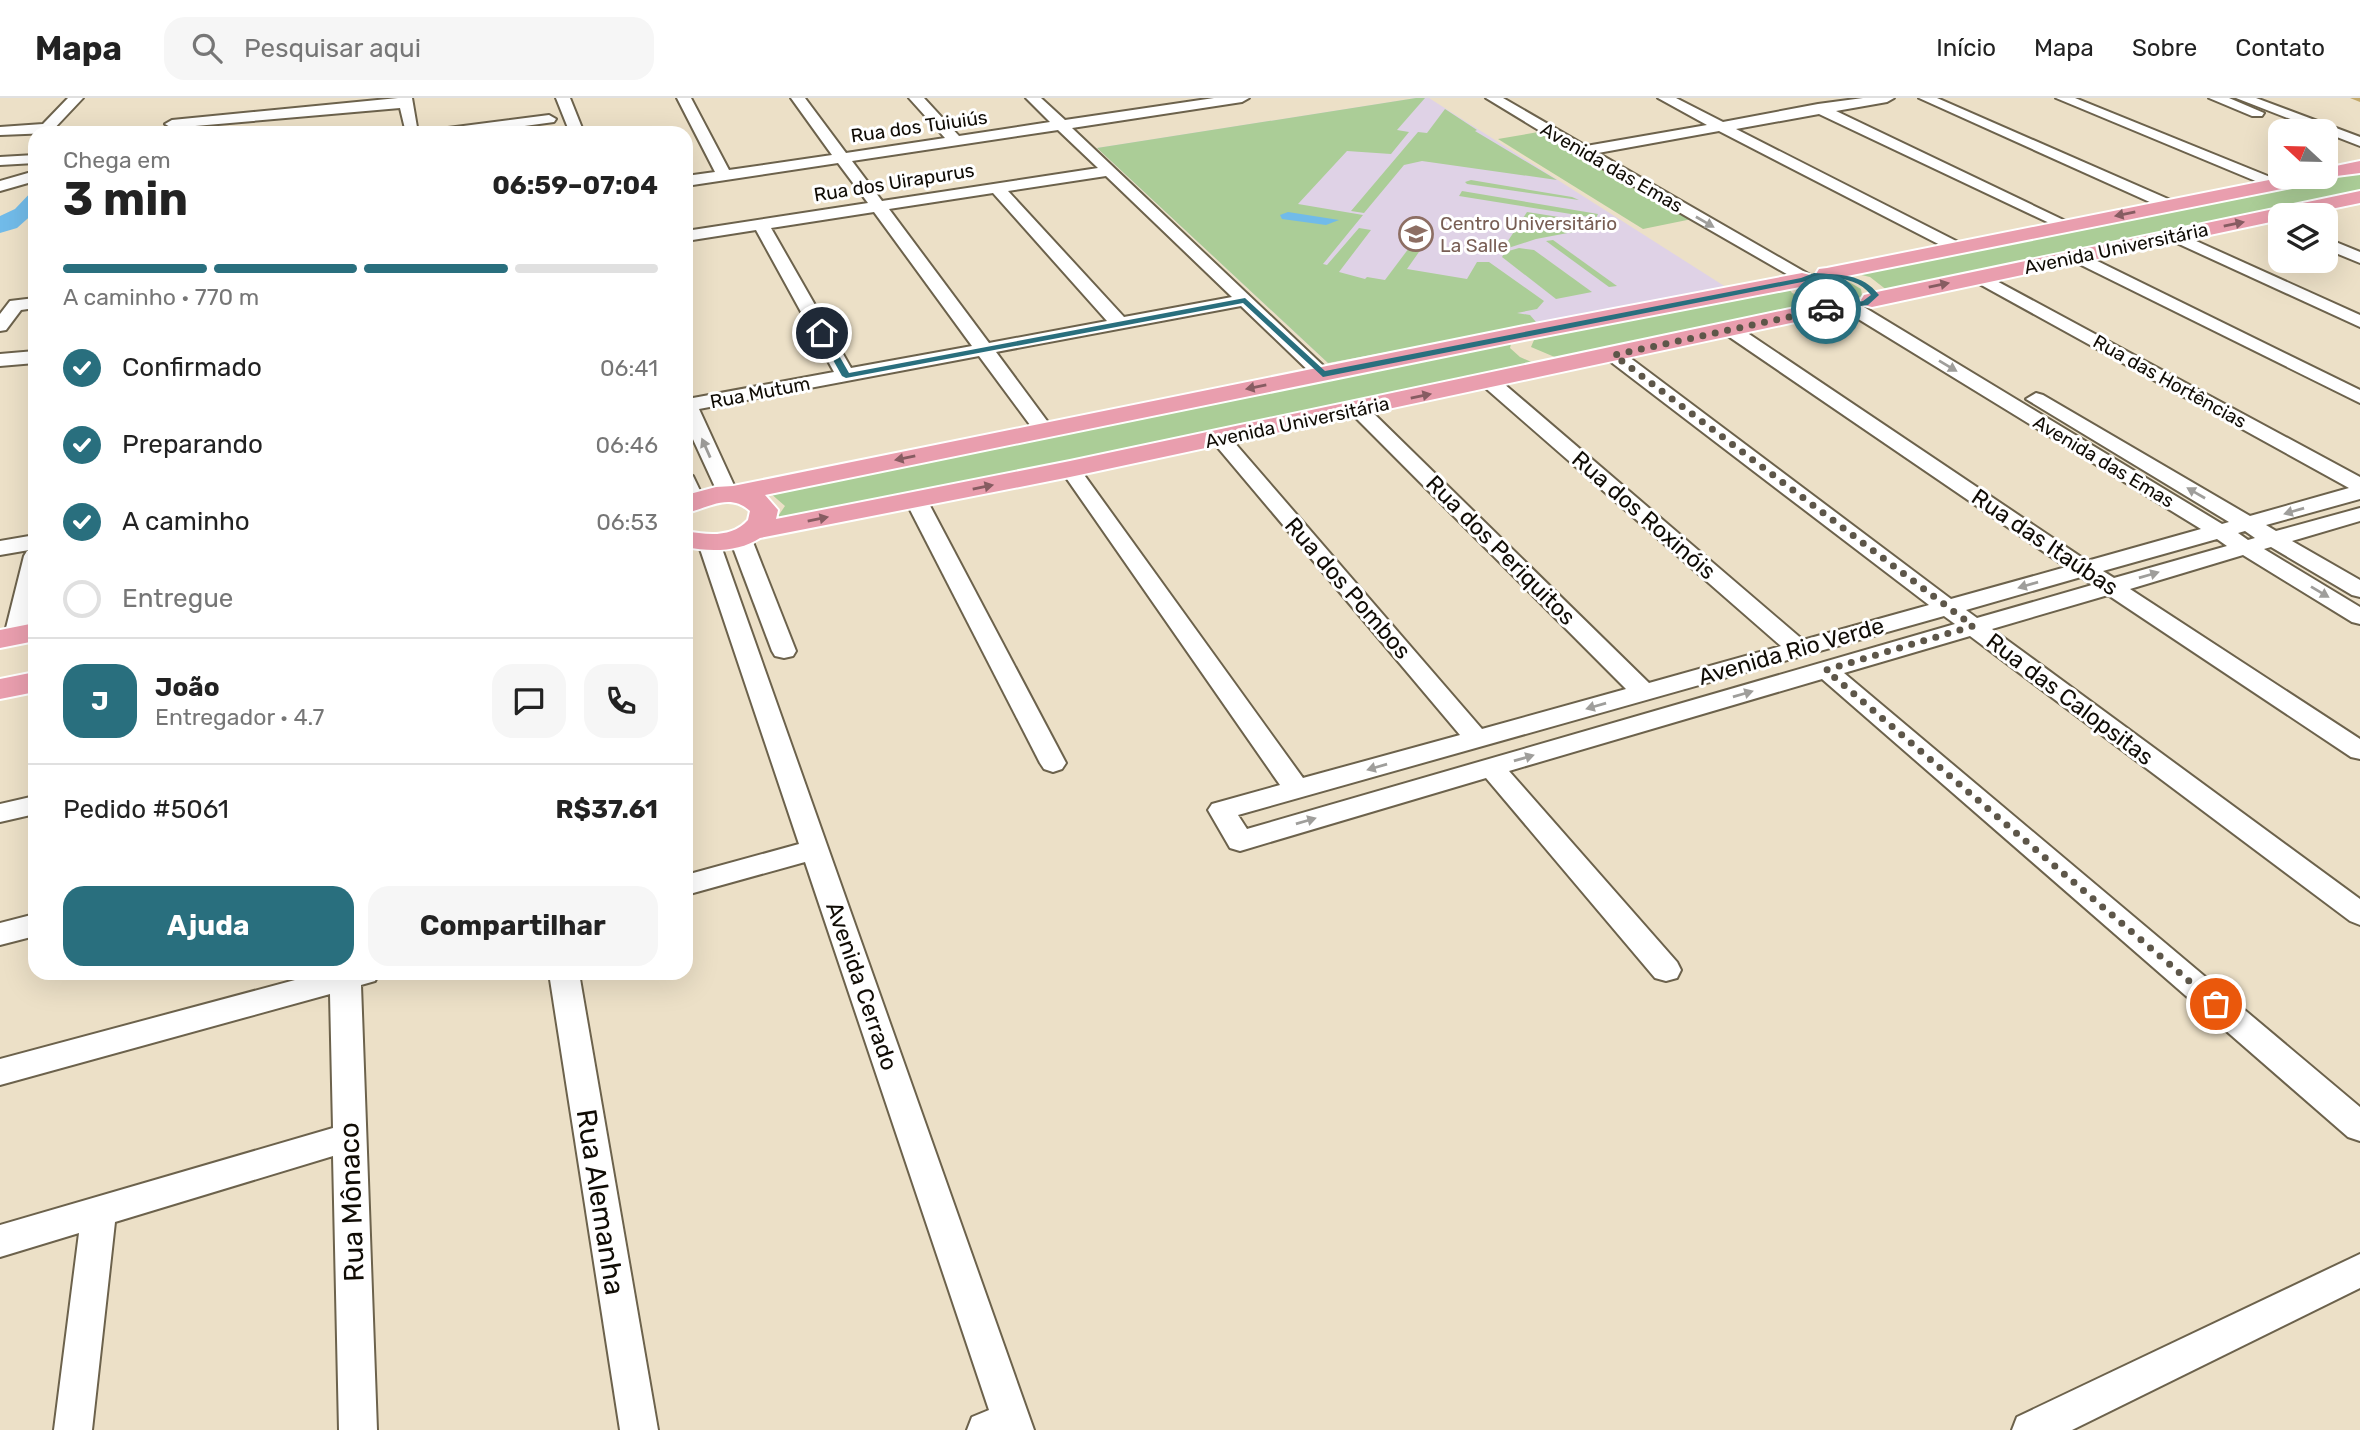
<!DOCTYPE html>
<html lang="pt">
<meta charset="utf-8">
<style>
:root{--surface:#fff;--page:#f6f6f6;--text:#222;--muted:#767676;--line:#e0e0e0;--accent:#296f7e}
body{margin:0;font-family:Rubik,sans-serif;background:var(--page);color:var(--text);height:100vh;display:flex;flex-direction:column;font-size:26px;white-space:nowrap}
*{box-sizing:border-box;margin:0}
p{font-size:23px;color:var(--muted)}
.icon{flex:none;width:38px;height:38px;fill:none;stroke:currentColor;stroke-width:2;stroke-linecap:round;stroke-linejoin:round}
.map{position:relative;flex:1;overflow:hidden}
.drawer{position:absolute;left:28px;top:28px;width:665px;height:854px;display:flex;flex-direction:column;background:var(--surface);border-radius:21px;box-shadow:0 7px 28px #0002}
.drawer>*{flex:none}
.needle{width:46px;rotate:292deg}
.buttons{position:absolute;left:2268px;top:21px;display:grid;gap:14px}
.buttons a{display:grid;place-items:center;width:70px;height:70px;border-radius:14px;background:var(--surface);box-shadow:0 7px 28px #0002;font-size:35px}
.pin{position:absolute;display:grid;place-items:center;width:60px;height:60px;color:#fff;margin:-30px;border:4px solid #fff;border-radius:50%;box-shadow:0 2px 7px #0007}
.courier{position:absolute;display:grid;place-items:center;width:70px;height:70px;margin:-35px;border:5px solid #296f7e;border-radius:50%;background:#fff;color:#222;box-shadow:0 2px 9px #0007}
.head em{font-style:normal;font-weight:700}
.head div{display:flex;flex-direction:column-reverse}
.head{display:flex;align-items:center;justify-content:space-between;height:119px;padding:0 35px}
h1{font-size:46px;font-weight:700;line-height:52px}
.bar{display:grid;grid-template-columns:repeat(4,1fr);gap:10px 7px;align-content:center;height:84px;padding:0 35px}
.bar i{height:9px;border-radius:5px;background:var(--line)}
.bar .on{background:var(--accent)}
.bar p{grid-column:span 4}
.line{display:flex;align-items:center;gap:18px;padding:0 35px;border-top:2px solid var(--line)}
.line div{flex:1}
.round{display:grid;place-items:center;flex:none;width:74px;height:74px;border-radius:21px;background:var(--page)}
ol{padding:0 35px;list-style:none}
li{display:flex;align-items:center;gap:21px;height:77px}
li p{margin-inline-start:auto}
li .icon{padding:7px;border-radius:50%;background:var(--accent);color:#fff;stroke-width:4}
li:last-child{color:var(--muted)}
li i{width:38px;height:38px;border:4px solid var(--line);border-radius:50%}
.button{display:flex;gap:14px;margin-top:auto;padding:14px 35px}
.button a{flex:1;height:80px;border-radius:21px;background:var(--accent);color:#fff;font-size:28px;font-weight:700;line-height:80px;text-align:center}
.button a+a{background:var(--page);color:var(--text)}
header{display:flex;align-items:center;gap:42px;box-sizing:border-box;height:98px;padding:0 35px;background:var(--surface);border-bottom:2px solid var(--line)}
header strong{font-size:33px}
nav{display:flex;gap:38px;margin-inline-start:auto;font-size:24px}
.search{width:490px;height:63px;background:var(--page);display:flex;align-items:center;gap:18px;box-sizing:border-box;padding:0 24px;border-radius:21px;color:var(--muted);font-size:26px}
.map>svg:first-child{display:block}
</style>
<header>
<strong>Mapa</strong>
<div class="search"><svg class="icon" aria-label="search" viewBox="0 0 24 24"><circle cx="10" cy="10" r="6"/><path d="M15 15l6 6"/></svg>Pesquisar aqui</div>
<nav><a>Início</a><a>Mapa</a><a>Sobre</a><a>Contato</a></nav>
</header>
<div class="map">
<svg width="2360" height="1332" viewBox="0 0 2360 1332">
<rect width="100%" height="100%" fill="#ece0c7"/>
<!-- education -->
<path fill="#dfd2e6" d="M1416 0H1429L1729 191 1328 265 1097 50Z"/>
<!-- green -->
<g fill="#abcd97">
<path d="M1416 0H1425L1397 32 1409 34 1391 56 1347 53 1298 106 1363 117 1323 166 1327 167 1359 130 1371 132 1339 174 1365 181 1367 179 1385 182 1415 142 1426 144 1407 171 1467 181 1477 164H1489L1544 203 1537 211 1517 215 1530 217 1536 224 1529 228 1328 265 1097 50Z"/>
<path d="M1445 11 1477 32 1475 33 1557 82 1422 63 1404 67 1364 115 1351 113 1418 34 1427 35Z"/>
<path d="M1544 33 1692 121 1643 131 1498 41Z"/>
<path d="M2360 72V95L1888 193 1870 179 1853 175Z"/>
<path d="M1471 82 1572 99 1579 102 1467 86 1465 84Z"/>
<path d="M1462 93 1598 116 1596 120 1459 98Z"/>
<path d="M1527 114 1610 127 1536 141 1502 152Z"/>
<path d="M1553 142 1617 188 1609 189 1546 143Z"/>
<path d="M1519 150 1534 152 1592 194 1556 201 1502 159 1505 154Z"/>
<path d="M1833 181 1849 184 1861 191 1862 198C1847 207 1822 204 1811 189L1815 184Z"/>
<path d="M1787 187 1792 195 1818 206 1557 260 1531 249 1534 242Z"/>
<path d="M1512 242 1510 250 1520 259 1536 266 774 424 785 408 769 394Z"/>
</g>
<!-- water -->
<g fill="#71bbe9">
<path d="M35 90V114L17 130 0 135V118L15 111Z"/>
<path d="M1288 114 1339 122 1326 127 1282 121 1280 117Z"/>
</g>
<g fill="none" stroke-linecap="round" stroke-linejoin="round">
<!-- minor casing -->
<g stroke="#6c624c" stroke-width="4">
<g id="minor">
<path d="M68 0H83L50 35 0 37V29L43 26Z"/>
<path d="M398 0H412L418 35H406L400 10 172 30 165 26 172 22Z"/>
<path d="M556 0H570L584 35H570Z"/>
<path d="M677 0H691L729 72 832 57 791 0H805L846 55 945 40 909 0H924L959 38 1050 24 1026 0H1041L1065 22 1214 0H1249L1242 4 1072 30 1332 276 1323 282 1316 280 1241 208 996 254 1053 331 1050 335H1036L979 258 699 311 738 396 734 400H720L686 326V298L693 300 834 274 756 132 686 143V133L868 105 838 65 686 88V78L715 74ZM1058 32 1098 70 882 103 852 63ZM1106 78 1232 199 1124 219 1008 93ZM993 95 1107 223 989 245 889 111ZM874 114 972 248 851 270 771 130Z"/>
<path d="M1486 0H1503L1586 48 1707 27 1658 0H1676L1723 24 1818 6 1863 0H1894L1887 4 1836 13 2074 127 2066 132 2060 130 1819 16 1736 31 1962 146 1964 149 1962 152H1950L1719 33 1598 55 1810 177 1813 181 1804 186 1578 56Z"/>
<path d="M1919 0H1937L2175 104 2177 107 2169 112 2163 110Z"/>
<path d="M2056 0H2075L2280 83 2283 86 2275 91 2270 89Z"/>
<path d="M2209 0H2229L2264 15 2262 18H2252Z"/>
<path d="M2236 0H2256L2360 39V48Z"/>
<path d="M549 17 556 21 554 24 473 35H433L440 31Z"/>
<path d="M35 57V65L0 67V59Z"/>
<path d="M35 73V83L0 93V83Z"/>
<path d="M2174 133 2360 217V229L2168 141 2166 138 2168 135Z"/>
<path d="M2326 140 2360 154V165L2326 151Z"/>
<path d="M2077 153 2360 292V305L2071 162 2069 158Z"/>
<path d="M1980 174 2360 379V401L2266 427 2276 433 2360 410V423L2292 443 2360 482V499L2352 497 2271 449 2264 451 2360 509V526L2352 524 2243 457 2130 491 2360 641V661L2351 659 2108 497 1992 531 2360 801V827L2350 823 1970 538 1844 575 2360 1009V1043L2348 1039 1822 581 1509 673 1677 864 1681 872 1677 880 1666 883 1655 880 1486 680 1240 753 1230 750 1208 712 1212 706 1280 687 1060 371 1063 367H1077L1303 680 1460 637 1213 344 1210 340 1213 336H1227L1482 631 1626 591 1351 315 1348 311 1351 307H1365L1649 585 1781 548 1482 287 1479 283 1482 279H1496L1803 542 1929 507 1607 261 1605 257 1607 253H1621L1951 501 2066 469 1725 236 1722 232 1725 228H1737L2087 463 2201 431 1842 211 1839 207 1842 203H1854L2222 426 2229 424 2026 301 2036 295 2043 297 2250 418 2349 390 1974 183 1971 179 1974 175ZM2245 433 2255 440 2248 442 2238 435ZM2217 441 2227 448 2114 480 2103 473ZM2081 479 2092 487 1977 520 1966 512ZM1944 518 1955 526 1247 731 1238 717Z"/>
<path d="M35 200V210L21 212 6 232 0 233V216L10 203Z"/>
<path d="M35 253V265L0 268V256Z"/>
<path d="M686 376 693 378 705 403 702 408 694 409 686 407Z"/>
<path d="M916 396 924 397 927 402 1066 665 1062 671 1053 674 1044 671 1040 665 905 402 908 397Z"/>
<path d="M740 432 748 434 751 439 796 553 793 558 784 560 775 558 772 553 729 439 732 434Z"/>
<path d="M35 437V451L0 457V443Z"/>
<path d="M709 438 717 440 720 445 1034 1332H967L972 1319 989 1312 805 764 686 797V777L799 746 698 445 701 440Z"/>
<path d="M35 451C35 479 41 519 24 543H8L4 538 24 458 27 453Z"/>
<path d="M35 698V716L0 724V706Z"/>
<path d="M35 816V838L0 847V825Z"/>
<path d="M321 875H379L375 883 361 887 377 1332H339L333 1058 115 1124 92 1332H54L79 1135 0 1159V1127L333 1030 330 896 0 987V961Z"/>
<path d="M549 875H579L658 1332H620Z"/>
<path d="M2360 1156V1190L2072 1332H2012L2017 1319Z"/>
</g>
</g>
<!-- major casing -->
<g stroke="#fff" stroke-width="4">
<g id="major">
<path d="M2360 63V75L2321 80 2312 85 1827 182 1819 181 1816 176 1819 171 1827 170 2284 79H2326V70Z"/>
<path d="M2360 93V105L2302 117H2280V122L1872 209 1864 207 1861 202 1864 197 1872 195Z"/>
<path d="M1802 175 1810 177 1813 182 1810 187 1524 242 765 397 778 412 776 421 1070 363 1842 200 1850 202 1853 207 1850 212 1842 214 1070 379 760 440C739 454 710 454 686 449V433C707 437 732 440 748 422L750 413C730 394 708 410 686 415V397L716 389 733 388 1524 228Z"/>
<path d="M35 525V543L0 550V532Z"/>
<path d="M35 574V594L0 601V581Z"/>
</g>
</g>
<!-- minor -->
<use href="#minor" fill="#fff" fill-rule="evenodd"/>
<!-- major -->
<use href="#major" fill="#e99eae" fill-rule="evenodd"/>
</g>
<!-- wall -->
<path fill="#c4a96a" d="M2350 0H2360V4Z"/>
<!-- one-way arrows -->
<defs><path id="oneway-solid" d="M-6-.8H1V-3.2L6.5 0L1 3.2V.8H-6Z" transform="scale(1.75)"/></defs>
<g fill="#875c62">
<use href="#oneway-solid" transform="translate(2125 116) rotate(169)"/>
<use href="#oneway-solid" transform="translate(2234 126) rotate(-12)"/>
<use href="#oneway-solid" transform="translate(1939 187) rotate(-12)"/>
<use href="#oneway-solid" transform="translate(1256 289) rotate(169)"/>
<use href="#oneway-solid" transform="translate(1421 298) rotate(-12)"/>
<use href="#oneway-solid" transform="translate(905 360) rotate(168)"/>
<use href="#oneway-solid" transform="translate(983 389) rotate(-11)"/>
<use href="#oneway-solid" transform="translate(818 421) rotate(-11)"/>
</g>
<g fill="#9f9e9b">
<use href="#oneway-solid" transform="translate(1705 124) rotate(30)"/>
<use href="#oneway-solid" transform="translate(1948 268) rotate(31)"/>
<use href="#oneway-solid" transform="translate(706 350) rotate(-114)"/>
<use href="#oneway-solid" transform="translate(2196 395) rotate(-150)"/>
<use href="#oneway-solid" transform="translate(2294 413) rotate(164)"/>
<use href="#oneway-solid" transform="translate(2149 477) rotate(-16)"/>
<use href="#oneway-solid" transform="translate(2028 487) rotate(164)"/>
<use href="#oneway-solid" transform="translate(2320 494) rotate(31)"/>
<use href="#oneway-solid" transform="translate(1743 596) rotate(-16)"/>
<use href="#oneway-solid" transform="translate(1596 608) rotate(164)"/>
<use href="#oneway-solid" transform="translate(1524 660) rotate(-16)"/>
<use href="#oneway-solid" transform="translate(1377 669) rotate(164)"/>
<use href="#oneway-solid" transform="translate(1306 723) rotate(-16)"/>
</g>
<!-- route -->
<path fill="#296f7e" d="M1814 175C1840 177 1862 175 1879 197L1868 207 1823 213 1826 209 1863 203 1871 197C1856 177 1824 177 1802 184L1323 279 1243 205 846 280 842 278 818 235 825 233 849 275 1245 200 1325 273 1801 180Z"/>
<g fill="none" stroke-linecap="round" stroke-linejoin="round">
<!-- done -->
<path stroke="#5d5649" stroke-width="7" stroke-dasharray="0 12.6" d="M1826 211 1614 257 1973 528 1826 572 2216 906"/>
</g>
<!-- icons -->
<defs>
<g id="university-ring" transform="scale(1.75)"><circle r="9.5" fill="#fff" stroke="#8d6e63" stroke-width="1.5"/><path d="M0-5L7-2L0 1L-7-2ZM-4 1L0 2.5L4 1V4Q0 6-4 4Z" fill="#8d6e63"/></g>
</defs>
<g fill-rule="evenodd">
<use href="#university-ring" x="1416" y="136"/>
</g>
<g text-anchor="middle" stroke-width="6" stroke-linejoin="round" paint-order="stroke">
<!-- far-street labels -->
<g font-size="19" fill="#100c05" stroke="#fff">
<text transform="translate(919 28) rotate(-8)" y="7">Rua dos Tuiuiús</text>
<text transform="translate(1612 69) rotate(30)" y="7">Avenida das Emas</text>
<text transform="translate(894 84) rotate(-9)" y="7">Rua dos Uirapurus</text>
<text transform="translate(2116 150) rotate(-12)" y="7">Avenida Universitária</text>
<text transform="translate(2170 283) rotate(29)" y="7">Rua das Hortências</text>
<text transform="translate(760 294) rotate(-11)" y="7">Rua Mutum</text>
<text transform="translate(1297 324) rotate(-12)" y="7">Avenida Universitária</text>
<text transform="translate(2104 363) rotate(31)" y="7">Avenida das Emas</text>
</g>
<!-- far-education labels -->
<g font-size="19" fill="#785e54" stroke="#fff" text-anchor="start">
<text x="1440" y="132">Centro Universitário<tspan x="1440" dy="22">La Salle</tspan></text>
</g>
<!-- street labels -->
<g font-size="23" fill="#100c05" stroke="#fff">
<text transform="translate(1644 417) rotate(41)" y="8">Rua dos Roxinóis</text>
<text transform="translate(2045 444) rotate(34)" y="8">Rua das Itaúbas</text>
<text transform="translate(1501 452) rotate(45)" y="8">Rua dos Periquitos</text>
<text transform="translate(1348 490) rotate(49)" y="8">Rua dos Pombos</text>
<text transform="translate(1791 553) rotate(-16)" y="8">Avenida Rio Verde</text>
<text transform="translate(2070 601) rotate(37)" y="8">Rua das Calopsitas</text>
<text transform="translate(862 888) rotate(71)" y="8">Avenida Cerrado</text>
</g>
<!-- near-street labels -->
<g font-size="28" fill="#100c05" stroke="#fff">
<text transform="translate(351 1104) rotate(-92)" y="10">Rua Mônaco</text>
<text transform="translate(601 1104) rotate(81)" y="10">Rua Alemanha</text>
</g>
</g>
</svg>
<div class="buttons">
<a><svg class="needle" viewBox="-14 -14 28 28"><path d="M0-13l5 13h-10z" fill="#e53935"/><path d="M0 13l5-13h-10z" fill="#767676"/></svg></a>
<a><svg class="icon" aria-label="layers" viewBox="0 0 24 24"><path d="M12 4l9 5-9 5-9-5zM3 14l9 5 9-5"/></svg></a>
</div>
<div class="pin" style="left:2216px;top:906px;background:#ea580c"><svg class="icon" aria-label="bag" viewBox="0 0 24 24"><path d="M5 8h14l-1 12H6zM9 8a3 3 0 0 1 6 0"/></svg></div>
<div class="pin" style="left:822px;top:235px;background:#1f2937"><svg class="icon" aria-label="home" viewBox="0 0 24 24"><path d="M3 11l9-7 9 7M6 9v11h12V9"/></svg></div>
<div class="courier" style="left:1826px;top:211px"><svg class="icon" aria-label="car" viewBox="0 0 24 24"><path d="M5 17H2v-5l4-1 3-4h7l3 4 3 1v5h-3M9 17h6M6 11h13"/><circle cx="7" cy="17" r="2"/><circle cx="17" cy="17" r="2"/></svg></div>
<section class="drawer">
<div class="head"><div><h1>3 min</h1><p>Chega em</p></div><em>06:59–07:04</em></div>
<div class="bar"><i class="on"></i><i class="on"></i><i class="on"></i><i></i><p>A caminho · 770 m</p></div>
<ol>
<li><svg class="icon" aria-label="check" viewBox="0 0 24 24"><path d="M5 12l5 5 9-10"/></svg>Confirmado<p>06:41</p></li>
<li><svg class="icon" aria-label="check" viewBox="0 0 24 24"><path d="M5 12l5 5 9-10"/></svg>Preparando<p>06:46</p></li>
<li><svg class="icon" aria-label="check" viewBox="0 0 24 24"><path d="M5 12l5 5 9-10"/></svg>A caminho<p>06:53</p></li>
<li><i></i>Entregue</li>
</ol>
<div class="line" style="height:126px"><b class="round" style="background:var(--accent);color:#fff">J</b><div><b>João</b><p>Entregador · 4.7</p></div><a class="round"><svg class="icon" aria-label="chat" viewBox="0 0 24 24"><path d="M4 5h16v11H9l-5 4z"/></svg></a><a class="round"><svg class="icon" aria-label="phone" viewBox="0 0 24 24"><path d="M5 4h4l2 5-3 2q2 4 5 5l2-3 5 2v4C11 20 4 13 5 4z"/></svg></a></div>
<div class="line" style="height:91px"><div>Pedido #5061</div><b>R$37.61</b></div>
<div class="button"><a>Ajuda</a><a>Compartilhar</a></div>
</section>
</div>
